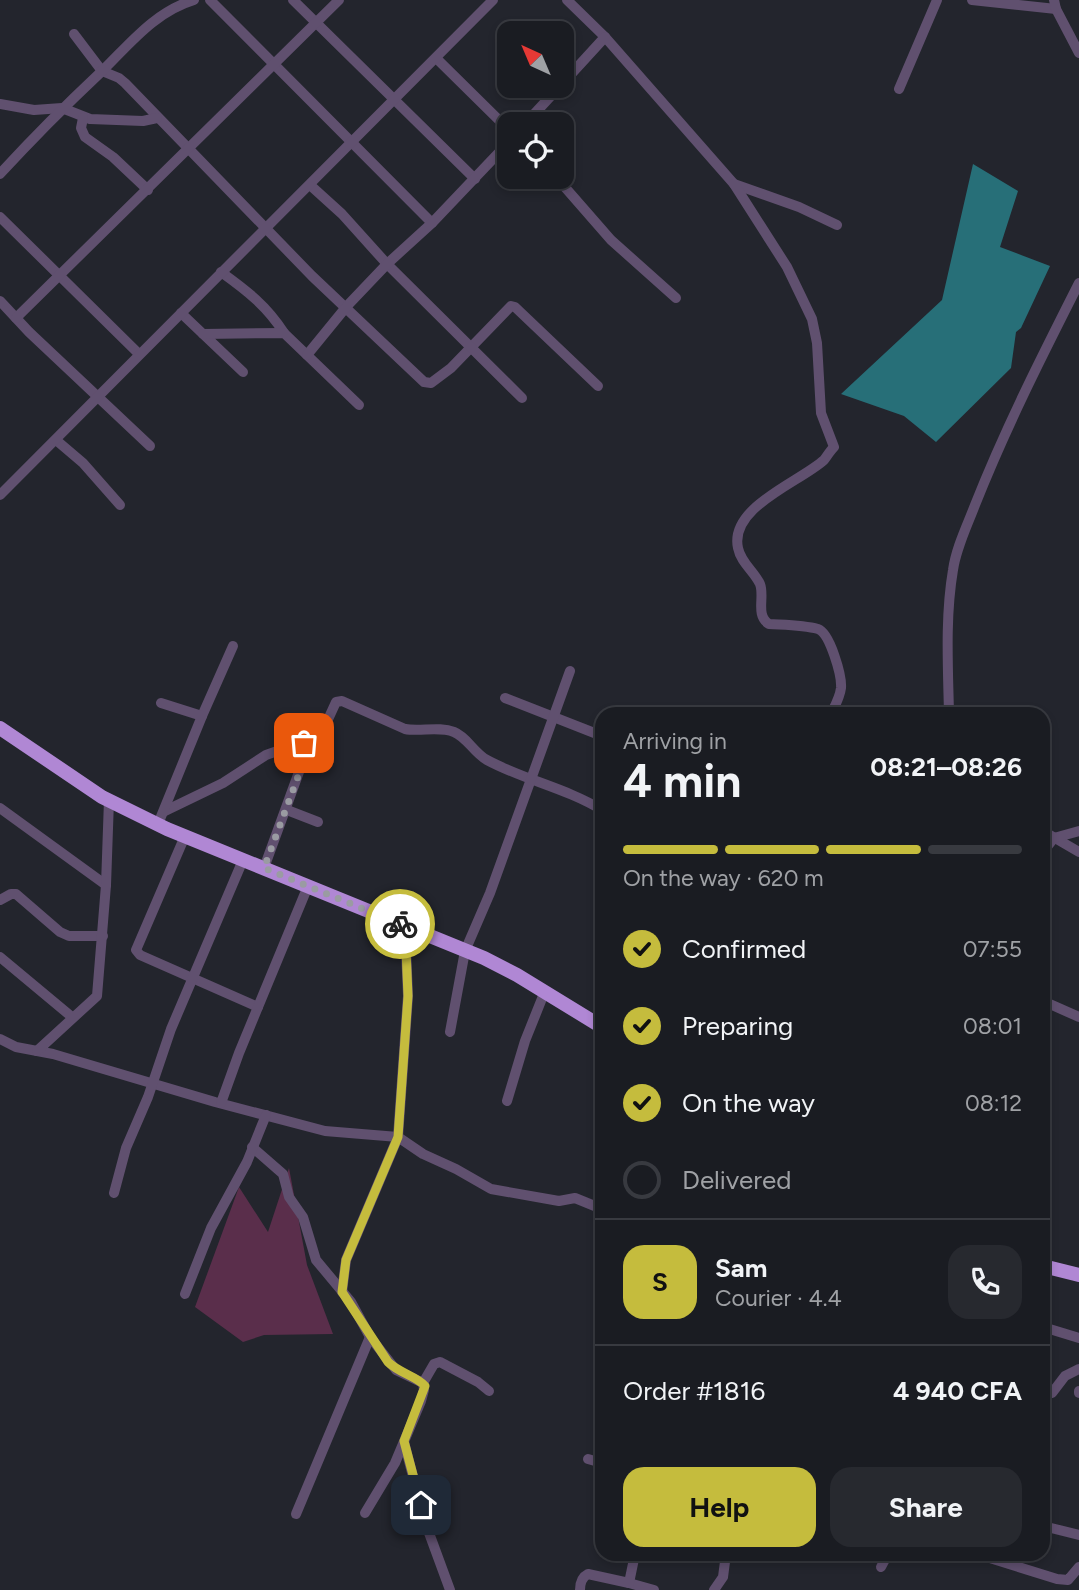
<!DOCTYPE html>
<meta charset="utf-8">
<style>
:root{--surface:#1a1c22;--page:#27292f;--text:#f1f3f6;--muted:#9fa1a5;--line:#383a40;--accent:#c5bc3d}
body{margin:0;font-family:Figtree,sans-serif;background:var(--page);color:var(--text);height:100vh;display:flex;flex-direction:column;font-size:26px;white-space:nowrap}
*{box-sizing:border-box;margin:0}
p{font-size:23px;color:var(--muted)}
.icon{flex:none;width:38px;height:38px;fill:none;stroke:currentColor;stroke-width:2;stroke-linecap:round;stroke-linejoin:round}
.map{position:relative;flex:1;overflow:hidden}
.details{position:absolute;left:595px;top:707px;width:455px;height:854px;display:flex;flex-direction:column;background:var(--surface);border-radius:21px;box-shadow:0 4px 10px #0003,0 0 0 2px var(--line)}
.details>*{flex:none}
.needle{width:46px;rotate:316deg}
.tools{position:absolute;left:497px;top:21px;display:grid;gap:14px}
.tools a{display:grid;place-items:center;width:77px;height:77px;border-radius:14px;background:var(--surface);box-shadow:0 4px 10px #0003,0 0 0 2px var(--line);font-size:35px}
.pin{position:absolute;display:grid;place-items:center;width:60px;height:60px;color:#fff;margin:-30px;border-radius:14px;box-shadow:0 4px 10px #0006}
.courier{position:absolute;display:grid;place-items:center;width:70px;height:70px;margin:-35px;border:5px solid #c5bc3d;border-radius:50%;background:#fff;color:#222;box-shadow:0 2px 9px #0007}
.head em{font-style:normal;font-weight:700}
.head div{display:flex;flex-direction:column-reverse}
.head{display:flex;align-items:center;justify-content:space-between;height:119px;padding:0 28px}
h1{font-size:46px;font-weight:700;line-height:52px}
.bar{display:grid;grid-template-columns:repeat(4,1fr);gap:10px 7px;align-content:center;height:84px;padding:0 28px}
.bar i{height:9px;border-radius:5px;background:var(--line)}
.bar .current{background:var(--accent)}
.bar p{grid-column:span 4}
.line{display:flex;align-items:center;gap:18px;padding:0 28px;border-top:2px solid var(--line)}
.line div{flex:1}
.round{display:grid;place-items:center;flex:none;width:74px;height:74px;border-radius:21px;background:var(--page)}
ol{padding:0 28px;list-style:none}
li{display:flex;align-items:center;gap:21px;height:77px}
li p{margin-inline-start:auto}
li .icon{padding:7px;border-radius:50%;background:var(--accent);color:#111;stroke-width:4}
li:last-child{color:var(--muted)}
li i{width:38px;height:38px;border:4px solid var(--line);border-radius:50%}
.button{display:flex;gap:14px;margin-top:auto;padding:14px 28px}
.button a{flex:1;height:80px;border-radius:21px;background:var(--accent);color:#111;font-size:28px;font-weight:700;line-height:80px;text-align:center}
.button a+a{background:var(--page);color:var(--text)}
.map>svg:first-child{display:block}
</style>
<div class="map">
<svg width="1079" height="1590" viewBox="0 0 1079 1590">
<rect width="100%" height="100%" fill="#23252d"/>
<!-- green -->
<path fill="#5a2e4b" d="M289 1168 307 1265 333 1334 264 1335 243 1342 195 1307 239 1187 268 1232Z"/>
<!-- water -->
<path fill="#276f78" d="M973 164 1018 191 1000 247 1050 266 1021 328 1016 332 1011 368 936 442 904 416 841 394 942 300Z"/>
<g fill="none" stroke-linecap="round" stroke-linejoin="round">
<!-- minor -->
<g stroke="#60506f" stroke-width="10">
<path d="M210 0 432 223"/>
<path d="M293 0 475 179"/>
<path d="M567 0 605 37 734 184 799 207 837 225"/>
<path d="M972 0 1056 9"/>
<path d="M1054 0 1056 9 1079 53"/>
<path d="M74 34 102 71 119 78 125 83 312 276 424 382 431 383 451 368 511 306 515 307 598 386"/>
<path d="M437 59 509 130"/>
<path d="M562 84 605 37"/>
<path d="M899 89 937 0"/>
<path d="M0 104 34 110 62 108 90 119 143 121 157 118"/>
<path d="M83 118 81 128 85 137 113 157 148 190"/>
<path d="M525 124 560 86"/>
<path d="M0 174C32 139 66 105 100 73 129 45 154 12 194 0"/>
<path d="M556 177 611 240 676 298"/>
<path d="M734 184 787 267 812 319 817 343 821 413 834 447C830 451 827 456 824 460 800 482 729 507 738 548 741 563 754 571 760 584 765 597 755 615 769 624 785 625 803 625 818 629 830 633 842 676 841 688 840 697 835 706 831 714"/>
<path d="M310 185 342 214 387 264 522 398"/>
<path d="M0 217 139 354"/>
<path d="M221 272C246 290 267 306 284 333"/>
<path d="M0 301 29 332 150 446"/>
<path d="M181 313 243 372"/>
<path d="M16 318 339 0"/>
<path d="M203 334 284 333 359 405"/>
<path d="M307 355 347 306 387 264 432 223 509 142"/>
<path d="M56 440 83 463 120 505"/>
<path d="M0 495 493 0"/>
<path d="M505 698 602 736"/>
<path d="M949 714C948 667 945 617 953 570 956 548 967 526 975 505 1005 429 1042 356 1079 283"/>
<path d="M202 716 233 646"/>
<path d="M0 808 106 885"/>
<path d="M287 810 318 822"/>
<path d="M165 811 223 783 266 755 311 739 325 726 336 702 342 701 405 729C420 732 439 726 454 732 467 737 474 753 487 760 524 780 566 788 602 810"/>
<path d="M158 824 202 716 161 703"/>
<path d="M1043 831 1079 852"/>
<path d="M185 836 136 950 140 955 258 1007"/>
<path d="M1043 852 1054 838 1079 831"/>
<path d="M264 868 311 739"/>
<path d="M0 900 11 894H16L60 932 69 936H103"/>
<path d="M0 957 72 1017"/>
<path d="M1043 1001 1079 1017"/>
<path d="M450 1032 465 951 490 893 570 671"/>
<path d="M0 1039 16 1047 53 1054 215 1102 325 1131 398 1137 423 1154 456 1169 491 1189 559 1201 575 1198 602 1209"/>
<path d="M37 1051 97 996 106 885 109 800"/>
<path d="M507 1101 525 1041 545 991"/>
<path d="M221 1103 239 1053 308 886"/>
<path d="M252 1147 283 1174 289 1197 303 1217 316 1260 351 1302 370 1337 396 1370 423 1383"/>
<path d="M114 1193 126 1148 148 1097 171 1029 243 860"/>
<path d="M342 1292 346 1260 398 1137 408 996 405 926"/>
<path d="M185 1294 211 1228 247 1162 266 1115"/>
<path d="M1043 1327 1079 1338"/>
<path d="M1079 1393V1391"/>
<path d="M1043 1394 1052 1393 1065 1376 1079 1369"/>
<path d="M404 1442 425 1522 450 1590"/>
<path d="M588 1459 602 1463"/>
<path d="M365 1513 395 1463 421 1401 424 1390 423 1383 434 1364 440 1362 478 1382 489 1391"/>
<path d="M296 1514 370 1337"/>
<path d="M1043 1526 1079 1535"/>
<path d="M977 1554 1057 1579 1068 1580 1079 1567"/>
<path d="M881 1567 888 1554"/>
<path d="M629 1583 654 1590"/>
<path d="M580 1590C580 1583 582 1577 588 1574L629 1583 635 1554"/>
<path d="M714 1590 723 1577 726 1554"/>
</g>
<!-- highway -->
<g stroke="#b087d4" stroke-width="14">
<path d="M0 728 102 797 167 829 484 958 517 975 602 1027"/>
<path d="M1043 1266 1079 1275"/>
</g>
</g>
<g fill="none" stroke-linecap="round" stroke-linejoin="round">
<!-- done -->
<path stroke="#9a9ba2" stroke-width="7" stroke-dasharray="0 12.6" d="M304 743 312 739 264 868 400 924"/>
<!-- route -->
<path stroke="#c5bc3d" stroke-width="9" d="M400 924 405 926 408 996 398 1137 346 1260 342 1292 388 1362C399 1373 418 1377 425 1386L404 1441 421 1505"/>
</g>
</svg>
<div class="tools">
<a><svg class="needle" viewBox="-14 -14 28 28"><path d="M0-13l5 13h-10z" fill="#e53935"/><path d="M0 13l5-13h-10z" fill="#9fa1a5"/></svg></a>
<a><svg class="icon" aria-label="locate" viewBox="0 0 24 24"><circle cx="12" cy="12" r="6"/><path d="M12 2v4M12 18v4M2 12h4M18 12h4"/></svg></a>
</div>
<div class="pin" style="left:304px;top:743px;background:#ea580c"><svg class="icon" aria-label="bag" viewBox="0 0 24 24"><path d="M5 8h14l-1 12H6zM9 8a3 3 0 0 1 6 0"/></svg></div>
<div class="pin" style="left:421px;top:1505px;background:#1f2937"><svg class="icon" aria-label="home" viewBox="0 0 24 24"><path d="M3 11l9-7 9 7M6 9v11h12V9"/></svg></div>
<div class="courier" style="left:400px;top:924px"><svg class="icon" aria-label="bike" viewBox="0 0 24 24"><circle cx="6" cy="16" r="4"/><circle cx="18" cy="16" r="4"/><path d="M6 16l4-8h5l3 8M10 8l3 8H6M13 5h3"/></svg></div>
<section class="details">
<div class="head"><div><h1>4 min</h1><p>Arriving in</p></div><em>08:21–08:26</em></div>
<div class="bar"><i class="current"></i><i class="current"></i><i class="current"></i><i></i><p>On the way · 620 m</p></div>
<ol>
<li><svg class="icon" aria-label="check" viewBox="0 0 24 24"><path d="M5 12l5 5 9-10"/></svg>Confirmed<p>07:55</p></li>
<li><svg class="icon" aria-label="check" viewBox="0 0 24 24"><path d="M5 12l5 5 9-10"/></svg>Preparing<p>08:01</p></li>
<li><svg class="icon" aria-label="check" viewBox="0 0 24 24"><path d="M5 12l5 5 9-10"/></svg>On the way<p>08:12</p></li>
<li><i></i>Delivered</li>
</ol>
<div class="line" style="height:126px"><b class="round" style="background:var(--accent);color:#111">S</b><div><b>Sam</b><p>Courier · 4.4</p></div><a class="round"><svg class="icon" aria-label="phone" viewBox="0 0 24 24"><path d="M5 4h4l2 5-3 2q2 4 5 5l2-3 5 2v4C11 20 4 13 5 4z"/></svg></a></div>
<div class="line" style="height:91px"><div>Order #1816</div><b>4 940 CFA</b></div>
<div class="button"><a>Help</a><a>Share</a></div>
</section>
</div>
